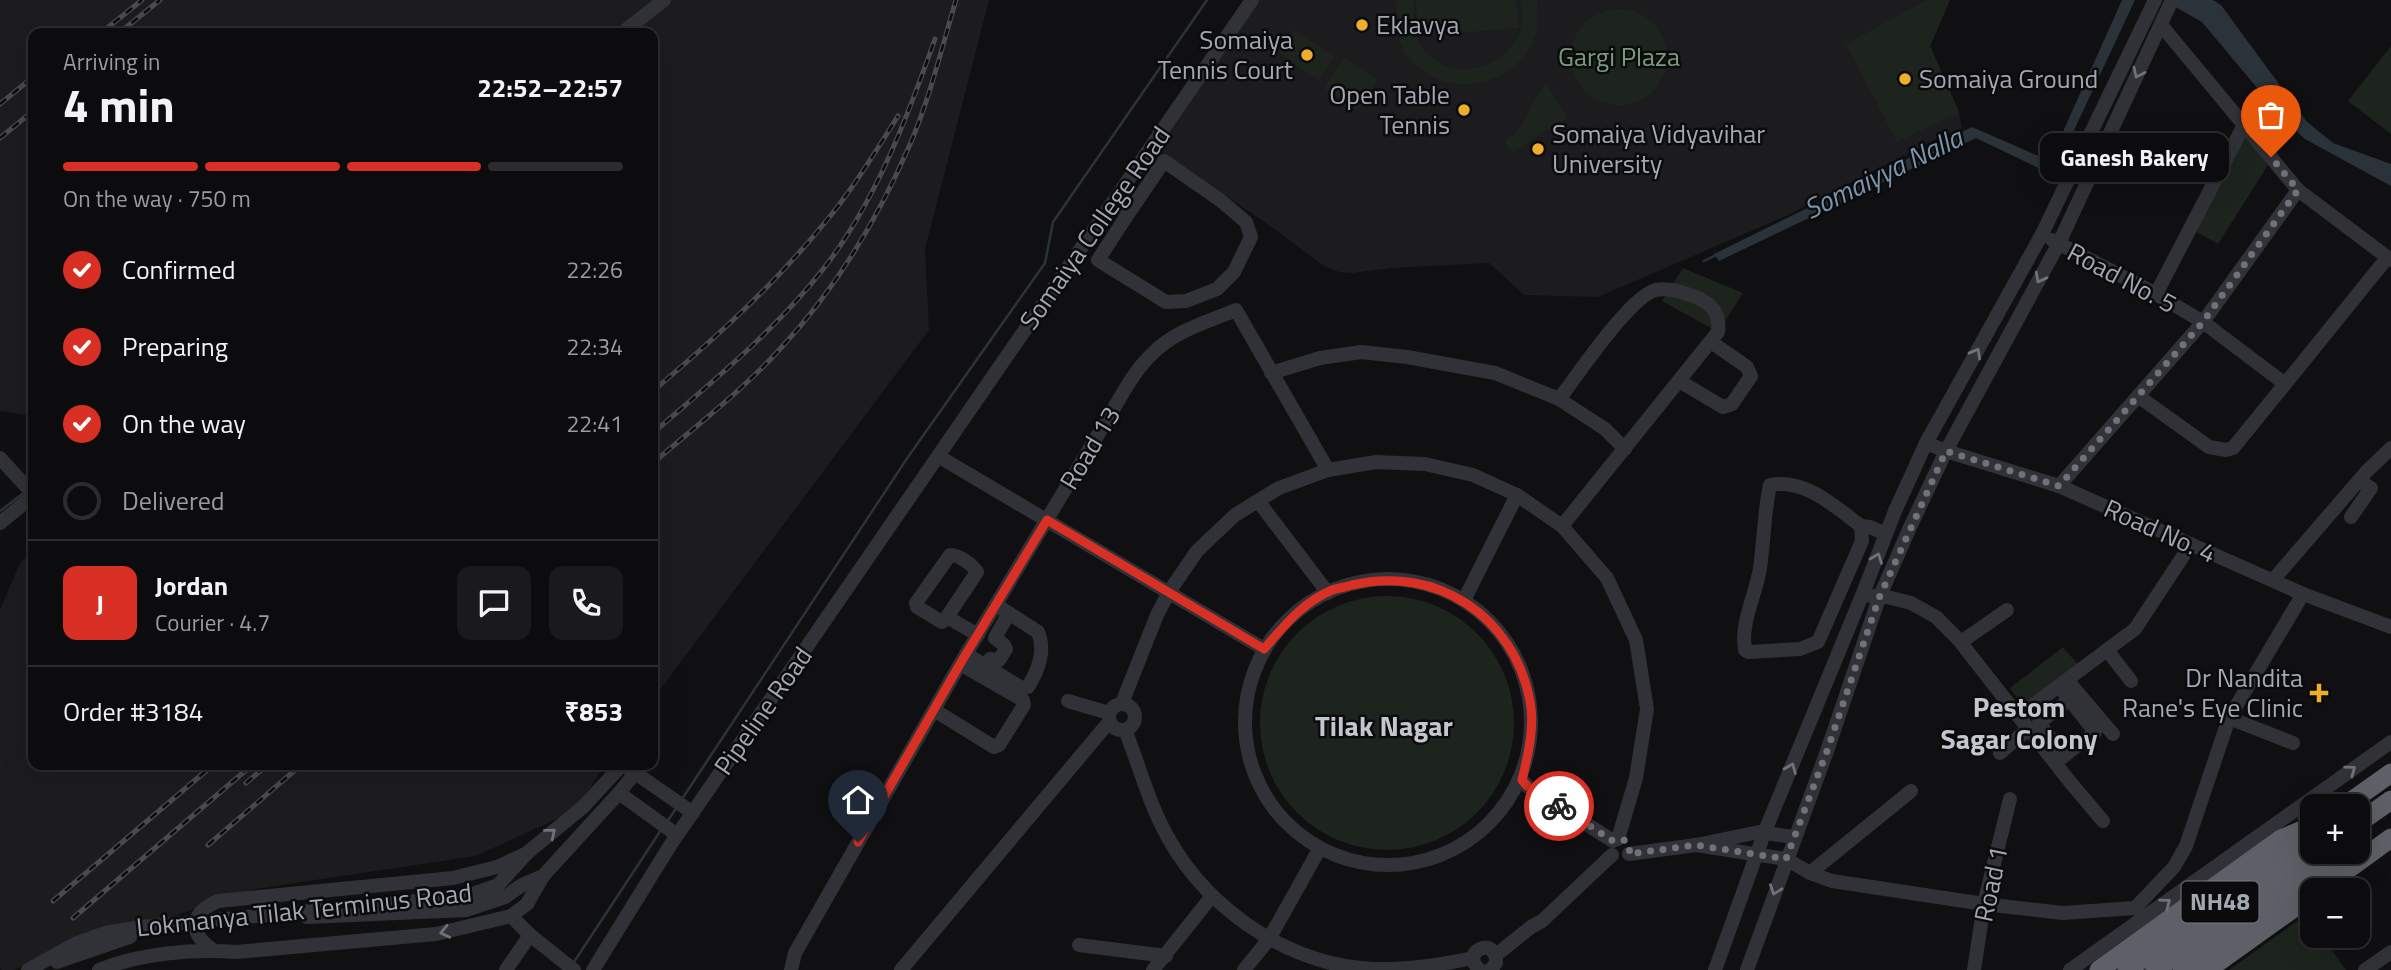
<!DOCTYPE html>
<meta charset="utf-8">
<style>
:root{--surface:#0c0c0e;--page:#1a1a1c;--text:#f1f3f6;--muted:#9a9b9e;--line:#2c2c2e;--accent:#d93025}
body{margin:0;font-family:"Titillium Web",sans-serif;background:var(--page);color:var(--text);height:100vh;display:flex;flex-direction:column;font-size:26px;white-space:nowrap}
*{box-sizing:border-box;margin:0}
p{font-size:23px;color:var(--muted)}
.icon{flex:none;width:38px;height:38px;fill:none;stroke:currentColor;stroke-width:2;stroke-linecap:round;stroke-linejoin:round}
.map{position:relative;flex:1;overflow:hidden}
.sheet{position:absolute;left:28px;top:28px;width:630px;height:742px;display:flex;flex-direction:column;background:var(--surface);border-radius:14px;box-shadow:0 7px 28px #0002,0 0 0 2px var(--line)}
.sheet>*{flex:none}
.controls{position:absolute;left:2300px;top:794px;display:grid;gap:14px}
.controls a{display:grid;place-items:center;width:70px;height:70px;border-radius:14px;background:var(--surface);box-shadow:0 7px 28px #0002,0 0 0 2px var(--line);font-size:35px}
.pin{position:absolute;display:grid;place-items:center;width:60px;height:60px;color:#fff;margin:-72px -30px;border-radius:50% 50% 50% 0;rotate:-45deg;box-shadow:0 0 7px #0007}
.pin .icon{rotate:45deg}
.courier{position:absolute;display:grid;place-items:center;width:70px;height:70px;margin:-35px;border:5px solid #d93025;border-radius:50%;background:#fff;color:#222;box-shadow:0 2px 9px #0007}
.bubble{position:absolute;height:49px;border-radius:14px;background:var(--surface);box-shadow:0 7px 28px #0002,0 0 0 2px var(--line);font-size:23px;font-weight:700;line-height:49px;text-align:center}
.head em{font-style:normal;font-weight:700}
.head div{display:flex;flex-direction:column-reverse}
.head{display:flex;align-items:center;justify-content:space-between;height:119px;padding:0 35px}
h1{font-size:46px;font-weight:700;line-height:52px}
.bar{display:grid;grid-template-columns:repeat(4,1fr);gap:10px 7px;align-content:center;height:84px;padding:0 35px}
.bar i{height:9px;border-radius:5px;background:var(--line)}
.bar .current{background:var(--accent)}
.bar p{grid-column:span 4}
.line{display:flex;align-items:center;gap:18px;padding:0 35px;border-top:2px solid var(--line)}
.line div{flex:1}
.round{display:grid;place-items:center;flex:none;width:74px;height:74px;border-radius:14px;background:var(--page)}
ol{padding:0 35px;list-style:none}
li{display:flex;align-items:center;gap:21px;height:77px}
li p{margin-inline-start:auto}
li .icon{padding:7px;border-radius:50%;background:var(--accent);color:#fff;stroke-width:4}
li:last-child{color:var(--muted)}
li i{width:38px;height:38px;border:4px solid var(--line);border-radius:50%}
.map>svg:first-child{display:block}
</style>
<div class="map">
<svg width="2391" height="970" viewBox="0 0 2391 970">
<rect width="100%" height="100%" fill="#101012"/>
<!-- built -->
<g fill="#1c1c1f">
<path d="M0 0H989L925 249 929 330 653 699V33H33V416L0 411Z"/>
<path d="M1254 0H1950L1930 46 1959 112 1962 129 1944 135 1786 216 1598 297 1524 295 1489 263 1392 268 1352 273 1339 272 1322 265 1279 232 1153 146Z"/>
<path d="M33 551V765H604L578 809 476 856 255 889 165 919 57 947 15 970H2L0 969V610L20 563Z"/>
</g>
<!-- green -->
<g fill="#1d241e">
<path d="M1396 0H1413C1414 14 1413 30 1420 43 1441 83 1504 75 1520 32 1524 22 1522 11 1521 0H1537C1537 11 1539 22 1536 33 1521 81 1460 100 1421 69 1414 63 1406 57 1403 49 1396 34 1398 15 1396 0Z"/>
<path d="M1416 0H1516L1519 28 1418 36Z"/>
<path d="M1927 0H1950L1930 46 1959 112 1897 142 1846 44Z"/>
<circle cx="1619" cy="57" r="48"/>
<path d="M1294 30 1334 57 1319 80 1279 53Z"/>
<path d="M2391 46V134L2348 101Z"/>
<path d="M1344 57 1378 79 1357 110 1324 88Z"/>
<path d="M1546 83 1568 118 1512 152 1505 143 1506 139C1526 130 1531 99 1546 83Z"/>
<path d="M2244 135 2268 165 2218 244 2193 230Z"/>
<path d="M1683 268 1743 293 1718 332 1662 301Z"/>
<circle cx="1387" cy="723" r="127"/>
<path d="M2063 647 2085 673 2030 717 2010 688Z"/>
<path d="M2307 914 2312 921V936H2322L2346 970H2229Z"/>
</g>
<!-- water -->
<g fill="#2a333a">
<path d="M2122 0H2135L2053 175 1976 138 1719 261 1714 254 1972 127 2043 158 2053 154Z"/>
<path d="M2163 0H2213L2221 5 2307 122 2333 143 2391 164V186L2305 139 2284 120 2202 22Z"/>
</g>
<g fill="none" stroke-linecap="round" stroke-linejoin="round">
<!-- stream -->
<g stroke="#2a333a" stroke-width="2.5">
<path d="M1704 261 1716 255"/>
<path d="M0 511 25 492"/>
<path d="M682 799 908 457 1045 263 1053 222 1207 0"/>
<path d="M667 822 677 807"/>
<path d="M574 962 661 830"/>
</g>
<!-- minor -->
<g stroke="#313237" stroke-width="14">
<path d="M2161 25 2298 190 2391 260"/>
<path d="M622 33 664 0"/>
<path d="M1113 203 1128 214 1098 260 1166 302 1186 301 1217 289 1234 272 1251 237 1246 222 1220 200 1164 161 1128 214"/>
<path d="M2052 240 2156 294 2203 322 2285 384 2387 258"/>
<path d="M2156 294 2244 125"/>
<path d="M1271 373 1320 358 1361 352 1407 357 1495 373 1559 399 1605 429 1625 449"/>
<path d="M1679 381 1723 407 1732 404 1751 376 1747 367 1711 342"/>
<path d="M2138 396 2209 447 2226 450 2233 448 2285 384"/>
<path d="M1559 399C1578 375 1630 296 1656 290 1669 287 1686 293 1698 298 1714 305 1720 316 1718 332L1562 526"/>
<path d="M1926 443 1946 451 2059 486 2303 594 2391 627"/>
<path d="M938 456 1264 649"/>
<path d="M0 458 33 494"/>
<path d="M2059 486 2203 322 2298 190"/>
<path d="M1258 501 1328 593"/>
<path d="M2351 517 2371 488 2359 481"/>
<path d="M0 523 33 496"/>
<path d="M1861 526C1834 506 1805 478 1770 485 1764 513 1764 540 1760 568 1756 595 1740 623 1745 650L1748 652 1800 649 1818 642 1862 541 1861 526 1870 527 1886 534"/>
<path d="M950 555C959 555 972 564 977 572L945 620 942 622 917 607 916 603Z"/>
<circle cx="1388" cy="722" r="143"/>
<path d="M2273 580 2367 471 2391 448"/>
<path d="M1871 596 1887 597 1911 603 1936 617 1958 639 2070 782 2103 821"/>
<path d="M1464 600 1517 495"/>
<path d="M947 617 978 635"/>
<path d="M1961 642 2007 610"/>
<path d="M2107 650 2131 681"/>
<path d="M966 654 1022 688 1028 687C1038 671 1046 651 1038 632L996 605"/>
<path d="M985 666 990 659 999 660 1006 649 1004 645 995 638 1009 613"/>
<path d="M2067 680 2113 734"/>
<path d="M1068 701 1109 713"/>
<path d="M1122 703 1157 615 1169 592 1197 551 1235 515 1279 488 1328 470 1376 462 1425 464 1473 475 1517 495 1562 526 1607 578 1636 640 1647 709 1636 778 1618 839"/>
<circle cx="1122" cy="717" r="13"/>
<path d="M934 710 994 747 999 745 1024 705 1023 700 960 664"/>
<path d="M2020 715 2135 629 2191 544"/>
<path d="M2229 718 2293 743"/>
<path d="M1125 730C1137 759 1146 793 1159 820 1197 902 1281 964 1372 969 1407 970 1440 965 1473 958"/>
<path d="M2000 753 2029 728"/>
<path d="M2064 756 2039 723 2070 699"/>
<path d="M2056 762 2095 732 2059 686"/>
<path d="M628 768 693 813"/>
<path d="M1522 780 1527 786 1613 841"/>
<path d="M619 793 677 835"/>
<path d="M1696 845 1786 859 1810 873 1832 881 1984 904 2063 913 2135 908 2174 867 2186 846 2229 718 2303 594"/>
<path d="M1629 854 1696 845 1759 832 1793 837"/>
<path d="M1810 873 1911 791"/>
<path d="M372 905 463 897 498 885 527 853 583 807 622 765"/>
<path d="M511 916 530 935 574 970"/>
<path d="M307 917 466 910 505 897 522 885 543 876 619 793 635 773 638 765"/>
<path d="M1079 945 1166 956"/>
<path d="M213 950C188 933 190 913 218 901L453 878 497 867 527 853"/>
<path d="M1496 955 1531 927 1542 921 1612 855"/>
<path d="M99 970C141 953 192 949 236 952L436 934 511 916 527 904 543 876"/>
<path d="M506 970 530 935"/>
<path d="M593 970 671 844 1252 0"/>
<path d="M791 970 795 953 960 664 1114 408C1125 389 1136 369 1152 354 1174 331 1207 322 1236 310L1328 470"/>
<path d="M901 970 1109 722"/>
<path d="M1153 970 1212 896"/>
<path d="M1244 970 1269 939 1320 848"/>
<path d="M1480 970C1458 952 1497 934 1496 963L1490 970"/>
<path d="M1715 970 1765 831 1863 593 1895 511 1926 443 2042 234 2155 0"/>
<path d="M1747 970 1827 751 1879 598 1911 525 1946 451 2059 243 2172 0"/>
<path d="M1974 970 1984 904 2010 799"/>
<path d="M2070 970 2391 742"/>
<path d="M2365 970 2391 952"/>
</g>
<!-- highway -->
<g stroke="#5e6067" stroke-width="19">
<path d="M2343 807 2391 773"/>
<path d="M2357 824 2391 800"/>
<path d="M2318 891 2391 838"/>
<path d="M2099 970 2281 839 2312 826"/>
<path d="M2127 970 2290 851 2310 832"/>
<path d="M2155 970 2318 852"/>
<path d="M2182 970 2345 852"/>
<path d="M2207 970 2312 895"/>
</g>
<!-- rail casing -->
<g stroke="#484a50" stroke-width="5">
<g id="rail">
<path d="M101 33 142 0"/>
<path d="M119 33 160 0"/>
<path d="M0 104 33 77"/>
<path d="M0 138 33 111"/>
<path d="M653 391C713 340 772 287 822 226 851 192 874 154 898 116"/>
<path d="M653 433C713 381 775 331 824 268 876 201 907 118 935 39"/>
<path d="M653 463C696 426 742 391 780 349 835 290 879 217 911 142 930 97 942 47 956 0"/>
<path d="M246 783 267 765"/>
<path d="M208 845 301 765"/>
<path d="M53 901 213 765"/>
<path d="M73 918 252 765"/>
</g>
</g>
<!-- rail -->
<use href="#rail" stroke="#0b0b0d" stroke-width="2.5" stroke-dasharray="8" stroke-linecap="butt"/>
<!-- minor-bridge -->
<g stroke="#313237" stroke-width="14">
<path d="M57 962 130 937"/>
<path d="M28 970 77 943 105 933 141 927 329 909"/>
</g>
</g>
<!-- one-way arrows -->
<defs><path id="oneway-chevron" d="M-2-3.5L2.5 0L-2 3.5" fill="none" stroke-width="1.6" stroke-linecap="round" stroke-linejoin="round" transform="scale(1.75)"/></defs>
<g stroke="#6f727b">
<use href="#oneway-chevron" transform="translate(2138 73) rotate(115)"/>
<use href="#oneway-chevron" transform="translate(2040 278) rotate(118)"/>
<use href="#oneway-chevron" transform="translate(1976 353) rotate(-61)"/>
<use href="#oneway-chevron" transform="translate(1877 558) rotate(-69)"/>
<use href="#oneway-chevron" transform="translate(1791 768) rotate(-68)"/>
<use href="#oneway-chevron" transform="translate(2351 770) rotate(-36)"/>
<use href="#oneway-chevron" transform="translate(551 833) rotate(-39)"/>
<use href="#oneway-chevron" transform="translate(1775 890) rotate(110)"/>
<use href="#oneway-chevron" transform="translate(2166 903) rotate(-36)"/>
<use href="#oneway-chevron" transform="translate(445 932) rotate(168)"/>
</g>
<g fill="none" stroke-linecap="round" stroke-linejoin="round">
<!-- done -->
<path stroke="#6f727a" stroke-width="7" stroke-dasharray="0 12.6" d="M1559 806 1613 841 1624 840 1630 847 1629 854 1696 845 1786 859 1827 751 1879 598 1946 451 2059 486 2203 322 2298 190 2271 157"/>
<!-- route -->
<path stroke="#d93025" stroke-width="9" d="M858 842 960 664 1047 520 1264 649C1284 626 1303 602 1332 590 1338 588 1346 587 1352 585 1436 565 1514 616 1530 701 1535 726 1528 755 1522 780L1527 786 1559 806"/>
</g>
<!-- markers -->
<g fill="#edad2d" stroke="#0b0b0d" stroke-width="2.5">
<circle cx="1362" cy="25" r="7"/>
<circle cx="1307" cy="55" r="7"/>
<circle cx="1905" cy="79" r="7"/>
<circle cx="1464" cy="110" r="7"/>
<circle cx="1538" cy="149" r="7"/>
<path d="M2315.5 682.5h7v7h7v7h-7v7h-7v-7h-7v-7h7z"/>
</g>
<g text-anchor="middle" stroke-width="5" stroke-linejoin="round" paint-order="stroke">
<!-- shield labels -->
<rect fill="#0b0b0d" stroke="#757880" stroke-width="2" x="2181.5" y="881.5" width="77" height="41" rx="5"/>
<g font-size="24" font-weight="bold" fill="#a2a7b2">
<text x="2220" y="910">NH48</text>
</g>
<!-- poi labels -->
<g font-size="26" fill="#a2a7b2" stroke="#0b0b0d" text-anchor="start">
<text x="1376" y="34">Eklavya</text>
<text x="1293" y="49" text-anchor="end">Somaiya<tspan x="1293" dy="30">Tennis Court</tspan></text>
<text x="1919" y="88">Somaiya Ground</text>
<text x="1450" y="104" text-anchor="end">Open Table<tspan x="1450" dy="30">Tennis</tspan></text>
<text x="1552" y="143">Somaiya Vidyavihar<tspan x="1552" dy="30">University</tspan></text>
<text x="2303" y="687" text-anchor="end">Dr Nandita<tspan x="2303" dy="30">Rane's Eye Clinic</tspan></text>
</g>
<!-- park labels -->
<g font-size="26" fill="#799d7b" stroke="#0b0b0d">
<text x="1619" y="66">Gargi Plaza</text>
</g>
<!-- street labels -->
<g font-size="26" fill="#a2a7b2" stroke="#0b0b0d">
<text transform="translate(1095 228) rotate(-55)" y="9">Somaiya College Road</text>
<text transform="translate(2122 278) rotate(28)" y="9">Road No. 5</text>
<text transform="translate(1090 448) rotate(-59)" y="9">Road 13</text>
<text transform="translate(2160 531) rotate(24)" y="9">Road No. 4</text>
<text transform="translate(763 711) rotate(-55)" y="9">Pipeline Road</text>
<text transform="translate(1991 884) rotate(-78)" y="9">Road 1</text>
<text transform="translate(304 910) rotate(-6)" y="9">Lokmanya Tilak Terminus Road</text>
</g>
<!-- water labels -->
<g font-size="28" font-style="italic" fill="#7995ad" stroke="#0b0b0d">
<text transform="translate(1883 173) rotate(-26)" y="10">Somaiyya Nalla</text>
</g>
<!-- neighbourhood labels -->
<g font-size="28" font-weight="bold" fill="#c3c6ce" stroke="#0b0b0d">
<text x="2019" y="717">Pestom<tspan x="2019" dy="32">Sagar Colony</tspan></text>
<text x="1384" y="736">Tilak Nagar</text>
</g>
</g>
</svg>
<div class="controls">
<a>+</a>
<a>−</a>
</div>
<div class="pin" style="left:2271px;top:157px;background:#ea580c"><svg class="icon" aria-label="bag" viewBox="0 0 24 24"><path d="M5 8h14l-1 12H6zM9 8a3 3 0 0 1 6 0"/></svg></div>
<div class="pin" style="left:858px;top:842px;background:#1f2937"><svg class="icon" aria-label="home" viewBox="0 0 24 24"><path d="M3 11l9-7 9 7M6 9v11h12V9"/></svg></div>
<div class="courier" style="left:1559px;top:806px"><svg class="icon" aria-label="bike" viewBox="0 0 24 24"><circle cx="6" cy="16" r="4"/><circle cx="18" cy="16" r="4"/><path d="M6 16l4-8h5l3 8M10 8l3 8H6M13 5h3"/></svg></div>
<div class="bubble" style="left:2040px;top:133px;width:189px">Ganesh Bakery</div>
<section class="sheet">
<div class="head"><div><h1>4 min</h1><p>Arriving in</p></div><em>22:52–22:57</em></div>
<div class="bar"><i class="current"></i><i class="current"></i><i class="current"></i><i></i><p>On the way · 750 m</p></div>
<ol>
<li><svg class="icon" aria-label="check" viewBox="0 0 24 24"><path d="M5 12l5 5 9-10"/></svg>Confirmed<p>22:26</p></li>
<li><svg class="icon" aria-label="check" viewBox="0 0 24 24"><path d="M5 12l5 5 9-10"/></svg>Preparing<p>22:34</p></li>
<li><svg class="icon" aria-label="check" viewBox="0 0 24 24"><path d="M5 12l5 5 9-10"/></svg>On the way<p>22:41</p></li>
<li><i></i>Delivered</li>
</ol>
<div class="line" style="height:126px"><b class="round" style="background:var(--accent);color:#fff">J</b><div><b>Jordan</b><p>Courier · 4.7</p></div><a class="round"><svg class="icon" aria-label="chat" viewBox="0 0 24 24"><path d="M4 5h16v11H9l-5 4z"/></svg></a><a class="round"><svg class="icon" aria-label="phone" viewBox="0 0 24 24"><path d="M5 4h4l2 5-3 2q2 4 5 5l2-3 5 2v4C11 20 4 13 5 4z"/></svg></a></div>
<div class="line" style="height:91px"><div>Order #3184</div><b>₹853</b></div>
</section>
</div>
